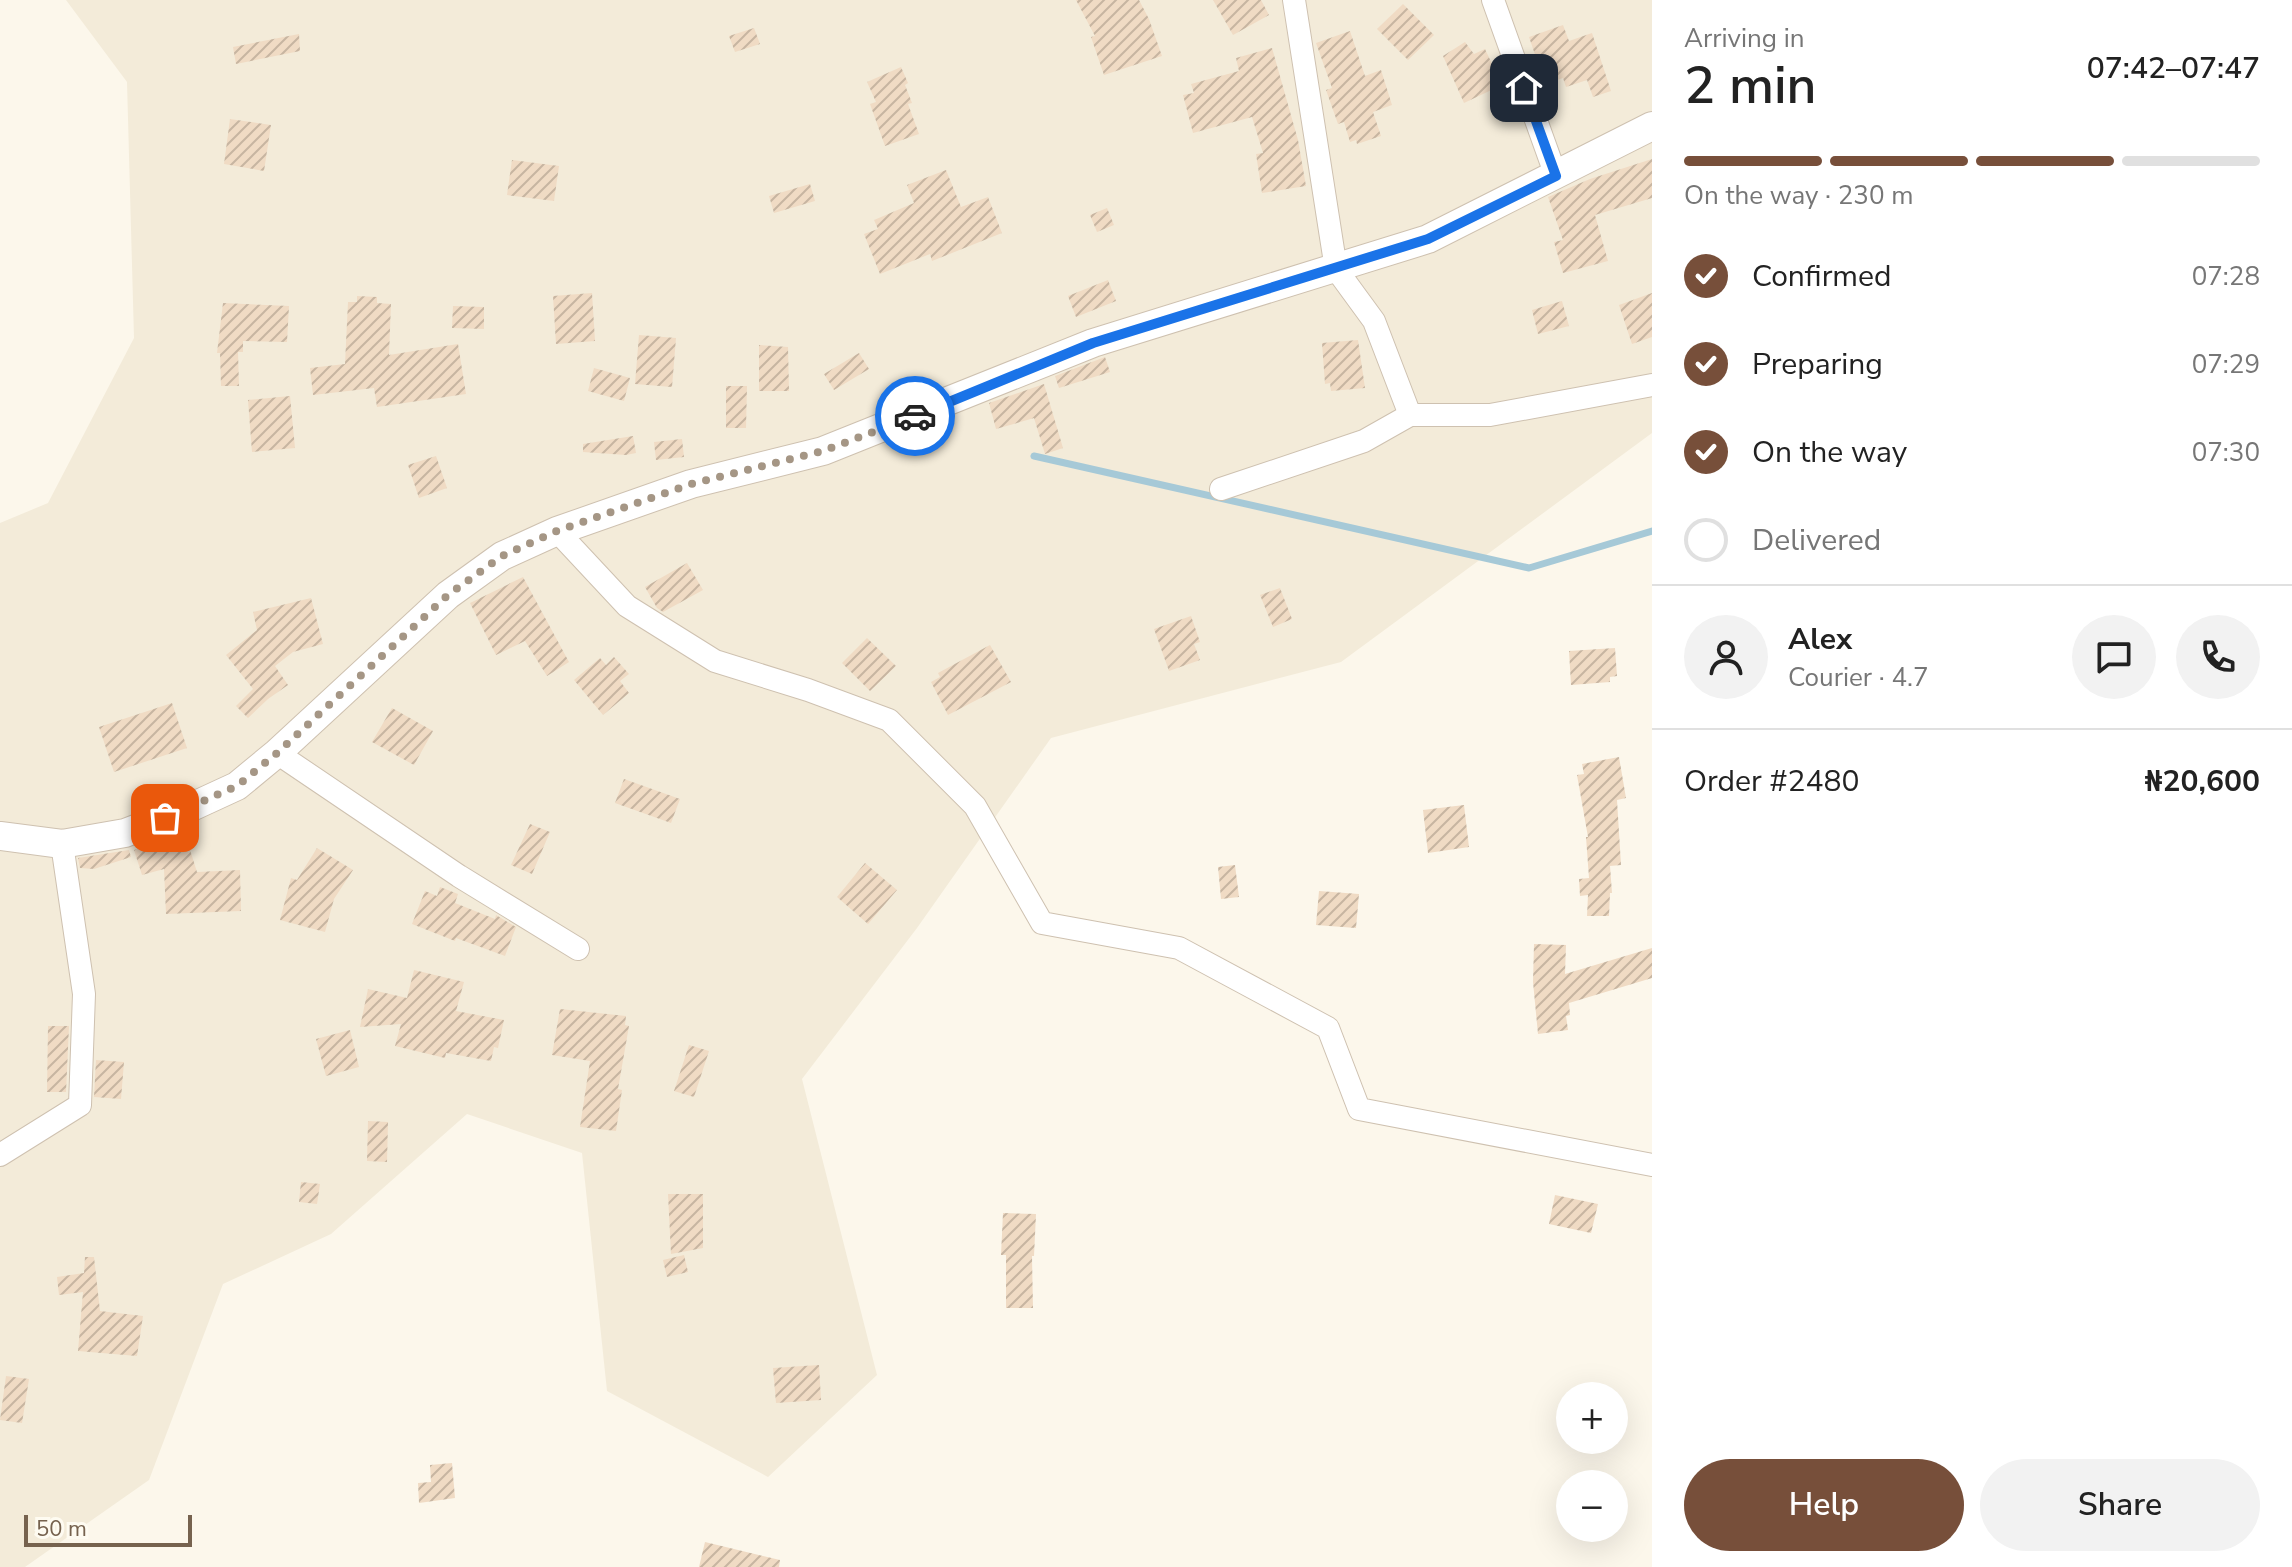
<!DOCTYPE html>
<meta charset="utf-8">
<style>
:root{--surface:#fff;--page:#f2f2f2;--text:#222;--muted:#767676;--line:#e0e0e0;--accent:#774f3a}
body{margin:0;font-family:"Nunito Sans",sans-serif;background:var(--page);color:var(--text);height:100vh;display:flex;flex-direction:column;font-size:30px;white-space:nowrap}
*{box-sizing:border-box;margin:0}
p{font-size:26px;color:var(--muted)}
.icon{flex:none;width:44px;height:44px;fill:none;stroke:currentColor;stroke-width:2;stroke-linecap:round;stroke-linejoin:round}
.map{position:relative;flex:1;overflow:hidden}
.drawer{display:flex;flex-direction:column;background:var(--surface);width:640px}
.drawer>*{flex:none}
.controls{position:absolute;left:1556px;top:1382px;display:grid;gap:16px}
.controls a{display:grid;place-items:center;width:72px;height:72px;border-radius:50%;background:var(--surface);box-shadow:0 8px 32px #0002;font-size:40px}
.scale{position:absolute;left:24px;bottom:20px;width:168px;box-sizing:border-box;padding-left:8px;border:4px solid #76624e;border-top:0;font-size:22px;line-height:28px;white-space:nowrap;color:#76624e;-webkit-text-stroke:6px #fefbf1;paint-order:stroke}
.pin{position:absolute;display:grid;place-items:center;width:68px;height:68px;color:#fff;margin:-34px;border-radius:16px;box-shadow:0 4px 12px #0006}
.courier{position:absolute;display:grid;place-items:center;width:80px;height:80px;margin:-40px;border:6px solid #1a73e8;border-radius:50%;background:#fff;color:#222;box-shadow:0 2px 10px #0007}
.summary em{font-style:normal;font-weight:600}
.summary div{display:flex;flex-direction:column-reverse}
.summary{display:flex;align-items:center;justify-content:space-between;height:136px;padding:0 32px}
h1{font-size:52px;font-weight:600;line-height:60px}
.bar{display:grid;grid-template-columns:repeat(4,1fr);gap:12px 8px;align-content:center;height:96px;padding:0 32px}
.bar i{height:10px;border-radius:6px;background:var(--line)}
.bar .active{background:var(--accent)}
.bar p{grid-column:span 4}
.line{display:flex;align-items:center;gap:20px;padding:0 32px;border-top:2px solid var(--line)}
.line div{flex:1}
.round{display:grid;place-items:center;flex:none;width:84px;height:84px;border-radius:42px;background:var(--page)}
ol{padding:0 32px;list-style:none}
li{display:flex;align-items:center;gap:24px;height:88px}
li p{margin-inline-start:auto}
li .icon{padding:8px;border-radius:50%;background:var(--accent);color:#fff;stroke-width:4}
li:last-child{color:var(--muted)}
li i{width:44px;height:44px;border:4px solid var(--line);border-radius:50%}
.button{display:flex;gap:16px;margin-top:auto;padding:16px 32px}
.button a{flex:1;height:92px;border-radius:48px;background:var(--accent);color:#fff;font-size:32px;font-weight:600;line-height:92px;text-align:center}
.button a+a{background:var(--page);color:var(--text)}
main{display:flex;flex:1;min-height:0}
.map>svg:first-child{display:block}
</style>
<main>
<div class="map">
<svg width="1652" height="1567" viewBox="0 0 1652 1567">
<defs>
<pattern id="building-hatch" width="6" height="6" patternUnits="userSpaceOnUse" patternTransform="scale(2)"><rect width="6" height="6" fill="#f0dbc4"/><path d="M-1 1l2-2M0 6l6-6M5 7l2-2" fill="none" stroke="#c7b5a1"/></pattern>
</defs>
<rect width="100%" height="100%" fill="#fcf7eb"/>
<!-- residential -->
<path fill="#f3ebd9" d="M66 0H1652V433L1341 662 1051 738 917 928 802 1079 877 1375 768 1477 607 1391 582 1153 467 1114 331 1234 223 1284 149 1480 25 1567H0V523L48 503 134 338 127 82Z"/>
<g fill="none" stroke-linecap="round" stroke-linejoin="round">
<!-- stream -->
<path stroke="#a6c9d7" stroke-width="7" d="M1034 456 1529 568 1652 531"/>
</g>
<!-- building -->
<g fill="url(#building-hatch)">
<path d="M1076 0H1139L1149 19 1162 56 1104 75 1091 37 1095 36Z"/>
<path d="M1213 0H1261L1269 15 1233 35Z"/>
<path d="M1403 4 1434 35 1408 60 1377 29Z"/>
<path d="M1563 25 1569 41 1592 33 1611 91 1593 97 1587 80 1566 87 1563 78 1545 84 1529 37Z"/>
<path d="M754 28 760 44 735 52 729 36Z"/>
<path d="M1350 31 1365 76 1381 70 1392 105 1373 112 1381 136 1357 144 1356 140 1350 142 1344 122 1338 124 1326 90 1332 88 1316 43Z"/>
<path d="M299 34 300 51 236 64 233 47Z"/>
<path d="M1465 42 1474 54 1485 49 1502 85 1464 103 1443 56Z"/>
<path d="M1272 48 1298 140 1306 186 1262 193 1256 154 1263 153 1252 117 1193 133 1183 95 1194 93 1191 84 1239 71 1236 58Z"/>
<path d="M901 67 908 83 905 85 912 103 908 104 919 134 885 146 870 104 876 102 867 82Z"/>
<path d="M230 119 271 125 264 171 224 164Z"/>
<path d="M1652 159V198L1595 215 1608 261 1563 273 1554 242 1563 240 1548 197 1590 179Z"/>
<path d="M512 160 559 166 554 201 507 195Z"/>
<path d="M946 170 961 207 988 197 1002 233 932 261 930 254 880 274 864 234 878 229 874 220 914 203 907 185Z"/>
<path d="M810 184 815 201 774 213 769 196Z"/>
<path d="M1107 208 1114 225 1097 232 1090 215Z"/>
<path d="M1108 280 1116 301 1076 317 1068 296Z"/>
<path d="M592 293 595 341 556 344 553 296Z"/>
<path d="M1652 293V337L1632 344 1619 305Z"/>
<path d="M357 296 377 297V303L391 304 389 355 458 344 466 394 377 407 374 388 313 395 310 368 345 364 348 302H357Z"/>
<path d="M1562 301 1569 326 1538 334 1532 310Z"/>
<path d="M223 303 289 306 287 342 243 341V352H238L239 386H221L220 353H217Z"/>
<path d="M453 306 484 307V329L452 328Z"/>
<path d="M639 335 676 338 672 387 635 384Z"/>
<path d="M1358 340 1365 388 1331 391 1330 383 1325 384 1322 343Z"/>
<path d="M759 345 788 347 789 391H759Z"/>
<path d="M859 353 869 369 834 390 824 374Z"/>
<path d="M1105 357 1110 372 1059 388 1055 376Z"/>
<path d="M594 368 630 378 624 401 588 391Z"/>
<path d="M1044 384 1063 448 1045 454 1034 418 996 429 989 403Z"/>
<path d="M726 386H747L746 428H726Z"/>
<path d="M290 396 295 448 252 452 248 400Z"/>
<path d="M633 436 636 453 626 455 583 452V444Z"/>
<path d="M682 439 684 457 656 460 654 442Z"/>
<path d="M436 456 447 488 419 498 408 465Z"/>
<path d="M687 563 703 590 663 612 657 608 645 587Z"/>
<path d="M523 577 569 662 547 676 525 641 496 655 470 603Z"/>
<path d="M1280 588 1292 619 1273 627 1260 595Z"/>
<path d="M311 598 323 644 293 652 275 666 288 685 268 699 248 718 236 706 253 689 226 655 257 630 253 612Z"/>
<path d="M1191 616 1200 642 1194 644 1200 660 1169 671 1154 629Z"/>
<path d="M867 638 896 666 870 691 842 663Z"/>
<path d="M990 645 1011 682 948 715 931 682 940 677 938 673Z"/>
<path d="M1615 648 1617 676 1610 677V682L1571 685 1569 651Z"/>
<path d="M614 657 629 674 620 681 629 693 603 715 574 680 600 658 606 665Z"/>
<path d="M172 703 187 748 114 772 99 727Z"/>
<path d="M392 708 433 731 414 765 372 742Z"/>
<path d="M1619 757 1626 798 1617 800 1621 865 1610 866 1612 893H1610L1609 916H1587L1588 895 1580 896 1579 879 1589 878 1586 837H1588L1577 775 1584 774 1582 764Z"/>
<path d="M624 779 680 799 671 823 615 803Z"/>
<path d="M1464 805 1469 847 1428 853 1423 810Z"/>
<path d="M530 824 550 832 532 874 511 865Z"/>
<path d="M185 834 197 872 240 870 241 911 166 914 164 869 142 875 134 850Z"/>
<path d="M317 848 353 870 334 899 325 932 280 920 291 878 297 880Z"/>
<path d="M129 850 131 857 94 869 80 868 78 858Z"/>
<path d="M865 863 897 890 868 924 837 897Z"/>
<path d="M1235 865 1239 897 1221 899 1218 867Z"/>
<path d="M440 887 458 894 455 903 495 919 496 915 516 927 505 956 456 938 455 941 412 924 425 891 437 896Z"/>
<path d="M1319 891 1359 894 1356 928 1316 925Z"/>
<path d="M1534 944 1566 945 1565 974 1652 948V978L1569 1003 1570 1015 1566 1016 1568 1030 1538 1034 1533 982Z"/>
<path d="M414 970 464 982 456 1011 504 1020 498 1048 494 1047 491 1061 446 1053 445 1058 395 1046 401 1024 360 1027 368 989 407 998Z"/>
<path d="M560 1009 626 1016 625 1025 629 1026 618 1089 622 1090 616 1131 580 1127 590 1061 552 1055Z"/>
<path d="M48 1026H69L66 1092H47Z"/>
<path d="M350 1030 359 1067 326 1076 316 1039Z"/>
<path d="M689 1045 709 1051 694 1097 674 1091Z"/>
<path d="M96 1060 124 1062 121 1099 94 1097Z"/>
<path d="M368 1121 388 1122 387 1162 367 1161Z"/>
<path d="M301 1182 320 1184 317 1204 299 1202Z"/>
<path d="M668 1194H703V1248L671 1254Z"/>
<path d="M1555 1195 1598 1204 1591 1233 1549 1224Z"/>
<path d="M1003 1213 1036 1214 1034 1256H1032L1033 1308H1006V1255H1001Z"/>
<path d="M684 1255 688 1272 667 1277 663 1260Z"/>
<path d="M85 1257H94L100 1311 143 1316 137 1356 78 1351 83 1292 59 1295 57 1277 84 1273Z"/>
<path d="M819 1365 821 1400 776 1403 773 1368Z"/>
<path d="M6 1376 29 1379 22 1423 0 1420Z"/>
<path d="M452 1463 455 1498 419 1503 418 1483 431 1482 430 1465Z"/>
<path d="M705 1542 780 1560 779 1567H699Z"/>
</g>
<g fill="none" stroke-linecap="round" stroke-linejoin="round">
<!-- minor casing -->
<g stroke="#cec1b0" stroke-width="24">
<g id="minor">
<path d="M1493 0 1556 176"/>
<path d="M1410 415H1490L1652 385"/>
<path d="M1221 489 1364 441 1410 415 1374 321 1336 269 1294 0"/>
<path d="M557 531 627 606 715 661 808 690 889 720 975 806 1042 923 1179 948 1328 1028 1359 1109 1652 1165"/>
<path d="M277 753 459 876 578 949"/>
<path d="M0 1155 80 1105 84 994 62 844"/>
</g>
</g>
<!-- tertiary casing -->
<g stroke="#cec1b0" stroke-width="30">
<path id="tertiary" d="M0 836 62 844 125 833 185 810 237 786 277 753 448 595 502 556 557 531 691 484 823 451 1093 343 1428 239 1652 126"/>
</g>
<!-- minor -->
<use href="#minor" stroke="#fff" stroke-width="22"/>
<!-- tertiary -->
<use href="#tertiary" stroke="#fff" stroke-width="28"/>
</g>
<g fill="none" stroke-linecap="round" stroke-linejoin="round">
<!-- done -->
<path stroke="#a59685" stroke-width="8" stroke-dasharray="0 14.4" d="M165 818 237 786 277 753 448 595 502 556 557 531 691 484 823 451 915 416"/>
<!-- route -->
<path stroke="#1a73e8" stroke-width="10" d="M915 416 1093 343 1428 239 1556 176 1524 88"/>
</g>
</svg>
<div class="controls">
<a>+</a>
<a>−</a>
</div>
<div class="scale">50 m</div>
<div class="pin" style="left:165px;top:818px;background:#ea580c"><svg class="icon" aria-label="bag" viewBox="0 0 24 24"><path d="M5 8h14l-1 12H6zM9 8a3 3 0 0 1 6 0"/></svg></div>
<div class="pin" style="left:1524px;top:88px;background:#1f2937"><svg class="icon" aria-label="home" viewBox="0 0 24 24"><path d="M3 11l9-7 9 7M6 9v11h12V9"/></svg></div>
<div class="courier" style="left:915px;top:416px"><svg class="icon" aria-label="car" viewBox="0 0 24 24"><path d="M5 17H2v-5l4-1 3-4h7l3 4 3 1v5h-3M9 17h6M6 11h13"/><circle cx="7" cy="17" r="2"/><circle cx="17" cy="17" r="2"/></svg></div>
</div>
<section class="drawer">
<div class="summary"><div><h1>2 min</h1><p>Arriving in</p></div><em>07:42–07:47</em></div>
<div class="bar"><i class="active"></i><i class="active"></i><i class="active"></i><i></i><p>On the way · 230 m</p></div>
<ol>
<li><svg class="icon" aria-label="check" viewBox="0 0 24 24"><path d="M5 12l5 5 9-10"/></svg>Confirmed<p>07:28</p></li>
<li><svg class="icon" aria-label="check" viewBox="0 0 24 24"><path d="M5 12l5 5 9-10"/></svg>Preparing<p>07:29</p></li>
<li><svg class="icon" aria-label="check" viewBox="0 0 24 24"><path d="M5 12l5 5 9-10"/></svg>On the way<p>07:30</p></li>
<li><i></i>Delivered</li>
</ol>
<div class="line" style="height:144px"><a class="round"><svg class="icon" aria-label="person" viewBox="0 0 24 24"><circle cx="12" cy="8" r="4"/><path d="M4 21q1-7 8-7t8 7"/></svg></a><div><b>Alex</b><p>Courier · 4.7</p></div><a class="round"><svg class="icon" aria-label="chat" viewBox="0 0 24 24"><path d="M4 5h16v11H9l-5 4z"/></svg></a><a class="round"><svg class="icon" aria-label="phone" viewBox="0 0 24 24"><path d="M5 4h4l2 5-3 2q2 4 5 5l2-3 5 2v4C11 20 4 13 5 4z"/></svg></a></div>
<div class="line" style="height:104px"><div>Order #2480</div><b>₦20,600</b></div>
<div class="button"><a>Help</a><a>Share</a></div>
</section>
</main>
